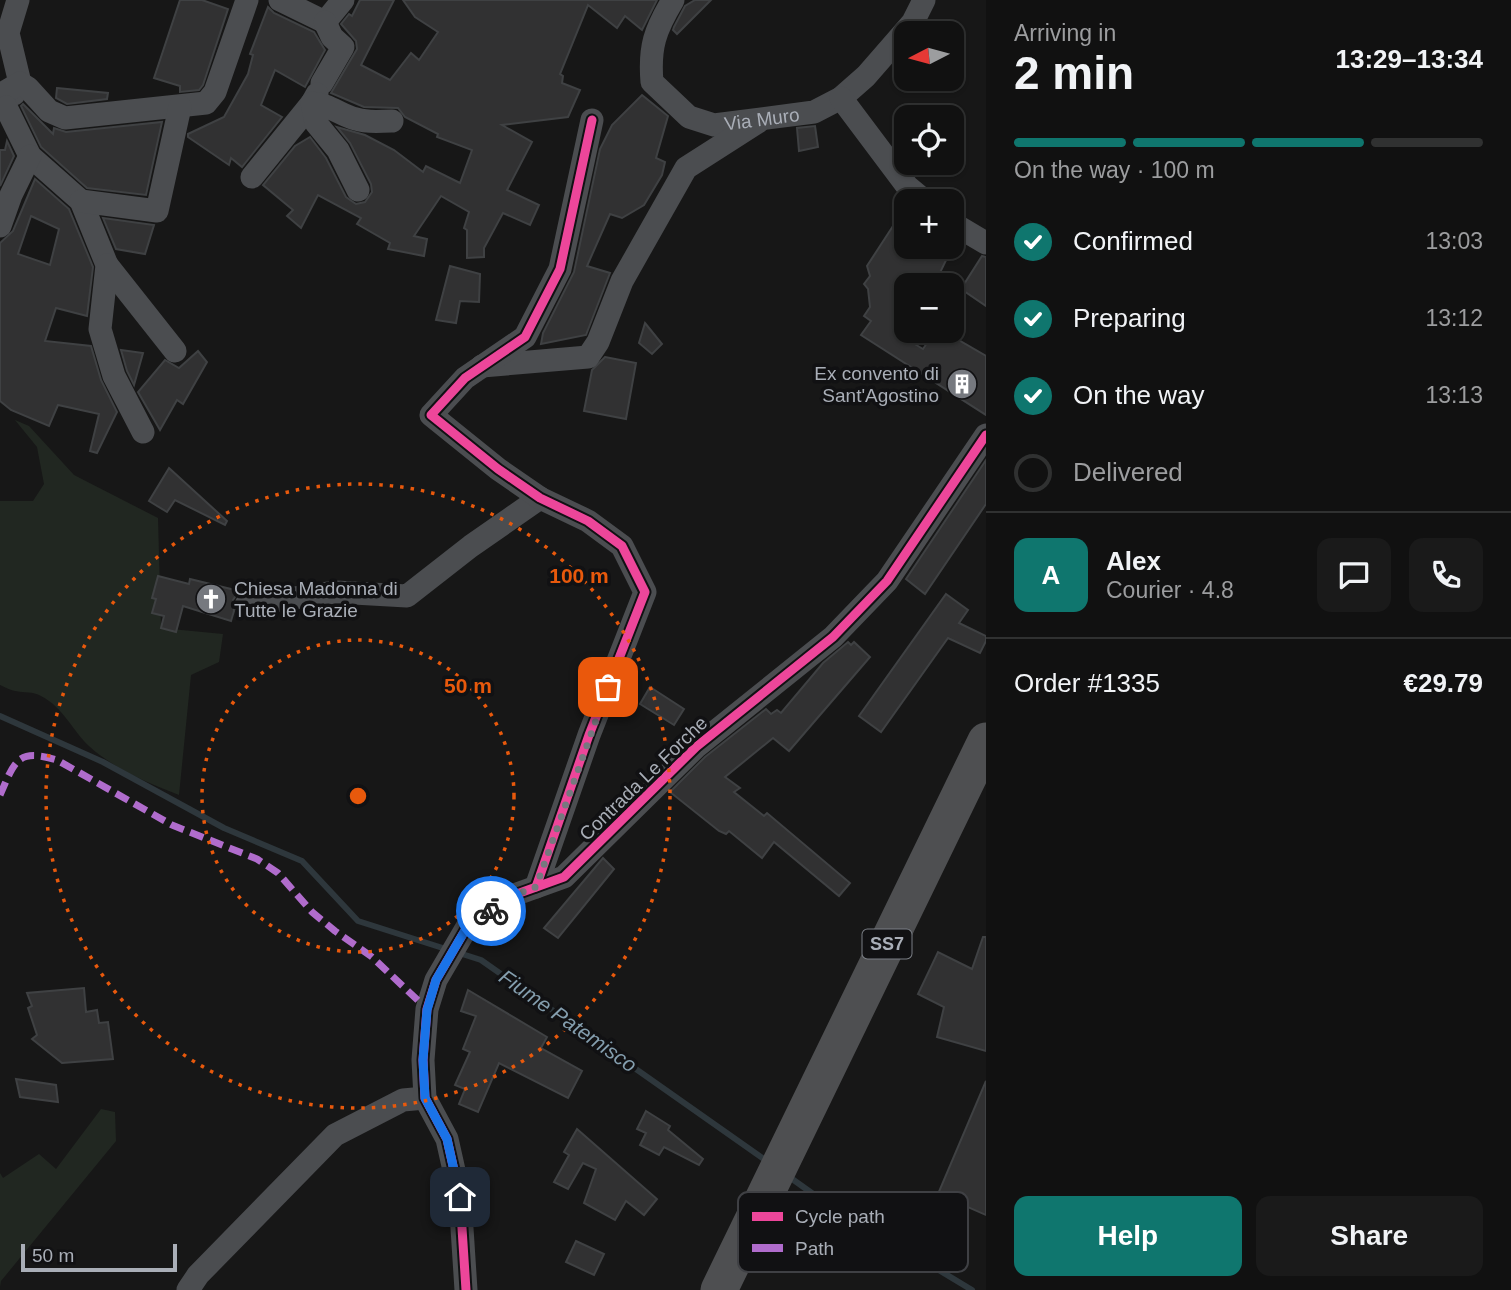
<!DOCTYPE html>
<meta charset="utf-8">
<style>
:root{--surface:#111;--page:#1a1a1a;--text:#f1f3f6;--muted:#9c9d9f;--line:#303131;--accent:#0f766e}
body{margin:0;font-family:Arial,sans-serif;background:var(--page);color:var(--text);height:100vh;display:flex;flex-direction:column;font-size:26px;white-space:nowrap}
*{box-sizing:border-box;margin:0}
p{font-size:23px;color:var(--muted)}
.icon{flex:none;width:38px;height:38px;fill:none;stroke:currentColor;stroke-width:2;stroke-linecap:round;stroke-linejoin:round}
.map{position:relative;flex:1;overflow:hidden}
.sheet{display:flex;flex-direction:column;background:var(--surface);width:525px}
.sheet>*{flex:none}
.needle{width:46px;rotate:264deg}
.controls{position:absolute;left:894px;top:21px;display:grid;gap:14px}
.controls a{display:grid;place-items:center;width:70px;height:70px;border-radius:14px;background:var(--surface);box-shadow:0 2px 5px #0004,0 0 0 2px var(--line);font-size:35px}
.scale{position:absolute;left:21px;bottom:18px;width:156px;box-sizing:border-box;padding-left:7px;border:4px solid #a9aeb7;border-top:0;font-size:19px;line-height:24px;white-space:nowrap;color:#a9aeb7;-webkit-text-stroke:5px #111113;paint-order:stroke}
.pin{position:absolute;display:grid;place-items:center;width:60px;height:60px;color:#fff;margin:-30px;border-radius:14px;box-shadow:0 4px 10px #0006}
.courier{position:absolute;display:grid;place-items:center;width:70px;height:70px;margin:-35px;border:5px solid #1a73e8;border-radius:50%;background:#fff;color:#222;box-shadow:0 2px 9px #0007}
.overview em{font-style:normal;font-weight:600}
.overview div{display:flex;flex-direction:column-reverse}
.overview{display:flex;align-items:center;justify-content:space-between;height:119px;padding:0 28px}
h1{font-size:46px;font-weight:600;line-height:52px}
.bar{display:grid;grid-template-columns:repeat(4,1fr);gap:10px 7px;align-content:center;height:84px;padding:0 28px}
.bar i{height:9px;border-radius:5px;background:var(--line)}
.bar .on{background:var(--accent)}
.bar p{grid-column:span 4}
.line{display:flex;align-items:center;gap:18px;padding:0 28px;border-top:2px solid var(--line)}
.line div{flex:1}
.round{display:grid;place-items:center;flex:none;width:74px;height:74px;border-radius:14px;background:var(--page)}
ol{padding:0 28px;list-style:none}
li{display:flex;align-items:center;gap:21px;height:77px}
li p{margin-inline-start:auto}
li .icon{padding:7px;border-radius:50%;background:var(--accent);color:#fff;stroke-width:4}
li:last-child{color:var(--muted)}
li i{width:38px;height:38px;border:4px solid var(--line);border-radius:50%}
.cta{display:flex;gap:14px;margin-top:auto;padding:14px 28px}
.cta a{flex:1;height:80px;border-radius:14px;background:var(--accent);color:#fff;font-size:28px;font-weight:600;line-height:80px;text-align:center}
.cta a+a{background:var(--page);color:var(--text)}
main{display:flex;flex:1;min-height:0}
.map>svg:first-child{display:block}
</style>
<main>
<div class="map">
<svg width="986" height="1290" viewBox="0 0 986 1290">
<rect width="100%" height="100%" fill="#171717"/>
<!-- green -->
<g fill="#212721">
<path d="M15 420 29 426 74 475 158 518 161 628 223 634 219 662 191 675 179 795C148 783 114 769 89 746 72 730 63 707 41 696 33 691 24 693 15 691 10 690 5 687 0 685V501H33L44 484 37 447Z"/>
<path d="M101 1109 115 1112 116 1141 1 1281 0 1287V1173L3 1178 39 1154 56 1169Z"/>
</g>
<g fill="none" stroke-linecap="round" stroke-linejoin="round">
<!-- stream -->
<g stroke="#2e373c" stroke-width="6">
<path d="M0 716 103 762 224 828 302 861 358 921 449 950"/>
<path d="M459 953 481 960 768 1162"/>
<path d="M788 1176 816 1196 972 1290"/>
</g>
</g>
<!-- building -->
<g fill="#313132" stroke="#3f4143" stroke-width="2" fill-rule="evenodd">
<path d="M180 0H202L228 9 203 85 199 90 180 92V86L154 78Z"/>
<path d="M360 0H394L361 65 390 80 411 53 419 60 438 32 415 17 403 0H657L642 30 625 16 617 28 588 5 560 74 563 76 562 83 580 90 568 117 502 125 532 142 507 190 539 205 530 225 503 213 484 248V257L467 258V230L464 228 469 212 441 196 414 236 427 239 424 256 388 249 390 243 357 224 361 218 318 195 301 228 287 216 293 210 263 185 295 146 310 137 326 158 346 197 356 204 365 202 372 192 371 184 350 143 337 127 365 135 394 150 423 172 426 166 460 183 472 150 437 137 438 134 405 117 398 108 364 107 331 93 357 49 356 41 341 24 349 14 352 16Z"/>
<path d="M695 0H711L677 34 673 30 674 27 685 6Z"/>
<path d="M268 7 274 13 314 32 325 50 305 87 275 70 261 105 282 117 242 167 231 158 229 165 188 137V134L224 117 248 74 253 55 250 54Z"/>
<path d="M57 88 108 93 107 99 67 104 56 98Z"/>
<path d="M642 95 668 116 656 158 665 162 662 175 644 205 622 218 610 214 587 266 610 273 586 335 541 344 543 333 574 272 600 149 612 125Z"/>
<path d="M23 104 53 134 54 128 66 132 162 122 146 195 87 188 41 147 21 106Z"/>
<path d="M815 126 818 147 799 151 797 128Z"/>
<path d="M7 141 14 156 0 186V150H5Z"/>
<path d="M35 179 69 209 93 267 87 316 56 308 45 341 91 346 101 380 117 412 97 453 90 451 99 414 58 405 49 426 11 410 0 401V243L13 231ZM31 216 59 229 50 265 18 254Z"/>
<path d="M906 206V247H941L950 252 934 285H906V331H913L908 340 923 349 935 331H943L986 356V415L861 335 871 321 864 316 870 307 868 289 864 284 870 276 867 266Z"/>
<path d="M103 218 154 225 145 254 116 249Z"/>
<path d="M982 256 986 257V306L961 289Z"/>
<path d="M450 266 480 274 479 302 460 301 456 323 436 320Z"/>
<path d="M645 323 662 344 652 354 639 343Z"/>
<path d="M121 350 143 353 134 385 127 371Z"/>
<path d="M198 351 207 362 183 404 177 400 160 430 138 392 165 360 179 368Z"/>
<path d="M605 357 636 363 626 419 584 411 592 370Z"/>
<path d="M986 460V504L925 594 906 579Z"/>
<path d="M169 468 227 521 225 525 175 500 167 512 149 501Z"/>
<path d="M158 576 189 584 190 579 239 591 233 600 234 611 231 621 183 606 176 632 161 628 164 616 152 613 156 599 152 598Z"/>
<path d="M946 594 968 610 959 623 986 636V641L980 653 948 638 881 732 859 716Z"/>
<path d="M848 642 851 645 854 642 870 657 789 751 773 738 725 777 740 788 734 792 764 816 767 813 850 883 839 896 774 842 762 858 729 831 726 834 719 831 670 792 705 757 766 709 771 714 777 710 781 713 823 663Z"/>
<path d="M650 687 684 709 674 725 640 704Z"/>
<path d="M603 858 614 869 558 938 544 928Z"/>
<path d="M983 937H986V1051L937 1037 944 1007 918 994 938 952 972 969Z"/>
<path d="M84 988 86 1012 97 1010 99 1023 108 1022 113 1059 62 1063 32 1039 37 1035 28 1008 32 1006 27 993Z"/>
<path d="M468 990 547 1037 541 1048 582 1071 568 1098 499 1063 478 1112 459 1104 465 1089 455 1085 470 1052 463 1049 476 1016 461 1011Z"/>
<path d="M16 1079 56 1085 58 1102 20 1097Z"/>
<path d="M986 1081V1215L938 1194Z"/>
<path d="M646 1111 670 1126 668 1130 703 1159 699 1165 664 1147 659 1155 640 1145 646 1133 637 1129Z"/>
<path d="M577 1129 657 1199 644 1215 626 1201 615 1220 584 1203 596 1169 583 1163 568 1189 554 1182 569 1155 564 1152Z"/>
<path d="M576 1241 604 1254 594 1275 566 1262Z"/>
</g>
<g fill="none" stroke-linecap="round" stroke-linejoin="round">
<!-- street -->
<g stroke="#4b4d50" stroke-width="23">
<path d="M280 0 325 22 343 0"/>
<path id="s1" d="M673 0C655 30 649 47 652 82L689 117 714 125 814 112 841 98 866 76 913 22 924 0"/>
<path d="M322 83 343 47 332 37 325 22"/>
<path d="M14 94 20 83 8 33 18 0"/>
<path d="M0 95 20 83 28 88 49 111 65 118 206 103 215 92 247 0"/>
<path d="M841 98 907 186 925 201"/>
<path d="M6 107 30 156 81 201 107 265 100 329 114 376 143 432"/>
<path d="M252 177 312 103 317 94"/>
<path d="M358 190 338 150 316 123 312 103C329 104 340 115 356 119 368 123 380 121 392 121"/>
<path d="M81 201 157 211 180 107"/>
<path d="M952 223 986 243"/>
<path d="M0 226 11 195 30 156"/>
<path d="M107 265 175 351"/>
<path d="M482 366 588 357 598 342 622 281 686 168 758 122"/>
<path d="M246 605 336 592 407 596 471 546 540 498"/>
<path d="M536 887 589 735 645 592 622 546 588 521 540 498 498 469 431 415 465 378 525 337 560 269 592 120"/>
<path d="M188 1290 198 1275 335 1135 403 1100 425 1098"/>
<path d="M466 1290 460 1197 447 1139 425 1098 423 1060 427 1009 436 980 467 927 514 895 564 877 696 747 833 637 887 581 986 435"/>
</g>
<!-- primary -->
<path stroke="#4e4f51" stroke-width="37" d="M719 1290 986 741"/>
<!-- quiet -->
<path stroke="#b06ccc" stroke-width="7" stroke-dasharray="14 7" stroke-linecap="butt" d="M0 795C15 761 17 748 57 760L172 825 257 859 278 873 312 912 335 931 372 957 427 1009"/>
<!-- cycleway casing -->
<g stroke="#111113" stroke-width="13">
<g id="cycleway">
<path d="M536 887 589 735 645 592 622 546 588 521 540 498 498 469 431 415 465 378 525 337 560 269 592 120"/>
<path d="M466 1290 460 1197 447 1139 425 1098 423 1060 427 1009 436 980 467 927 514 895 564 877 696 747 833 637 887 581 986 435"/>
</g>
</g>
<!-- cycleway -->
<use href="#cycleway" stroke="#ed469a" stroke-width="9"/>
</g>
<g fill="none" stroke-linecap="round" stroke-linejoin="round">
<!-- done -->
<path stroke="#76797f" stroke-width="7" stroke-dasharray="0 12.6" d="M491 911 514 895 536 887 608 687"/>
<!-- route -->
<path stroke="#1a73e8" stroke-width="9" d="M460 1197 447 1139 425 1098 423 1060 427 1010 436 980 467 927 491 911"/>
</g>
<!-- distance rings -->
<g fill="none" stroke="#e8590c" stroke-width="3.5" stroke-dasharray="3.5 7">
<circle cx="358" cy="796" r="156"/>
<circle cx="358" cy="796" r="312"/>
</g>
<!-- icons -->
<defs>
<g id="building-disc" transform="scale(1.575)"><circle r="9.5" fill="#76797f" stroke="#111113"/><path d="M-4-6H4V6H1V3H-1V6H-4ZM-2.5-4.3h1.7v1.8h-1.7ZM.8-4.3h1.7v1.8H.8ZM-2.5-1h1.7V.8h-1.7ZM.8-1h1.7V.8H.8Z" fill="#fff"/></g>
<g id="church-disc" transform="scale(1.575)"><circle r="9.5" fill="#76797f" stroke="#111113"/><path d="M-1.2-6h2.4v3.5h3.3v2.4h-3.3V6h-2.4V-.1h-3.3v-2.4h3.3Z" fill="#fff"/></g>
</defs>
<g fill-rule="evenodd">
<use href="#building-disc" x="962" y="384"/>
<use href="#church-disc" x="211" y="599"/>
</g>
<g text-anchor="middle" stroke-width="7" stroke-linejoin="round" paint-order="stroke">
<!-- shield labels -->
<rect fill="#111113" stroke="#7b7f86" stroke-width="2" x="862.5" y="929.5" width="49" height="29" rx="5"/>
<g font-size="18" font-weight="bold" fill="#a9aeb7">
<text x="887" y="950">SS7</text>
</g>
<!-- street labels -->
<g font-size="19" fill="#a9aeb7" stroke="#111113">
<text dy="7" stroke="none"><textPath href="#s1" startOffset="212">Via Muro</textPath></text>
<text transform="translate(643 778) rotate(-44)" y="7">Contrada Le Forche</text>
</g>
<!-- poi labels -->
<g font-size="19" fill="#a9aeb7" stroke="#111113" text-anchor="end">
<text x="939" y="380">Ex convento di<tspan x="939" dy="22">Sant'Agostino</tspan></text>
<text x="234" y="595" text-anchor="start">Chiesa Madonna di<tspan x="234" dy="22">Tutte le Grazie</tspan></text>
</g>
<!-- water labels -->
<g font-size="21" font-style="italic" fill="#849eae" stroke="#111113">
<text transform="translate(568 1021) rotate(35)" y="7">Fiume Patemisco</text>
</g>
</g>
<!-- legend -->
<rect x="738" y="1192" width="230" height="80" rx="10" fill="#111113" stroke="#3f4044" stroke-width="2"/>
<rect x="752" y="1212" width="31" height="9" fill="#ed469a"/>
<rect x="752" y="1244" width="31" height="8" fill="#b06ccc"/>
<g font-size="19" fill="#a9aeb7">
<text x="795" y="1223">Cycle path</text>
<text x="795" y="1255">Path</text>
</g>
<circle cx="358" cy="796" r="10" fill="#e8590c" stroke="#111113" stroke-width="3.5"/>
<g font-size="21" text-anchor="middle" font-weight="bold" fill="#e8590c" stroke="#111113" stroke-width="7" stroke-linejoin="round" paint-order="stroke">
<text x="579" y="583">100 m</text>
<text x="468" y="693">50 m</text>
</g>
</svg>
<div class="controls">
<a><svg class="needle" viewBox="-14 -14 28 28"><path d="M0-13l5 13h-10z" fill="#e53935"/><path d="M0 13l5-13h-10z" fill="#9c9d9f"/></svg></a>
<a><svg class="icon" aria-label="locate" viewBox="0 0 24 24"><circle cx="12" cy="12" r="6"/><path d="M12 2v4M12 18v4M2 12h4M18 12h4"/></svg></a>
<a>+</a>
<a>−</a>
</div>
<div class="scale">50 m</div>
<div class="pin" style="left:608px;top:687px;background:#ea580c"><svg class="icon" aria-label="bag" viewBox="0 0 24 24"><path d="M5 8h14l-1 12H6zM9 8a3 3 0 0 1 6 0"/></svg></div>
<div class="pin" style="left:460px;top:1197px;background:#1f2937"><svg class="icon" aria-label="home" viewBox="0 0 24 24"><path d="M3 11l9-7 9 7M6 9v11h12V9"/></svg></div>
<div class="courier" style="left:491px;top:911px"><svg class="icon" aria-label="bike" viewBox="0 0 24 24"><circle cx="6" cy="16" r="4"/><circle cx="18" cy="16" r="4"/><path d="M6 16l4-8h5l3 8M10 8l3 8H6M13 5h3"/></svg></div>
</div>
<section class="sheet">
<div class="overview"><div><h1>2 min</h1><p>Arriving in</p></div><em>13:29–13:34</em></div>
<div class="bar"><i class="on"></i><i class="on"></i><i class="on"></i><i></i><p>On the way · 100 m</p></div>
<ol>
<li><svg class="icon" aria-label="check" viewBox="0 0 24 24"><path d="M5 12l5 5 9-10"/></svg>Confirmed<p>13:03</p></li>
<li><svg class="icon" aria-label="check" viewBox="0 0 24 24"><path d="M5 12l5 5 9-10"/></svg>Preparing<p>13:12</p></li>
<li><svg class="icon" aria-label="check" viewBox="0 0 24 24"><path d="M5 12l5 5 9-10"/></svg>On the way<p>13:13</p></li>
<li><i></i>Delivered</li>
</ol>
<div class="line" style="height:126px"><b class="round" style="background:var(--accent);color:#fff">A</b><div><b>Alex</b><p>Courier · 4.8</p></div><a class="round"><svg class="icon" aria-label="chat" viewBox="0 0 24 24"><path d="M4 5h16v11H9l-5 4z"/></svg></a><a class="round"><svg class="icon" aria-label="phone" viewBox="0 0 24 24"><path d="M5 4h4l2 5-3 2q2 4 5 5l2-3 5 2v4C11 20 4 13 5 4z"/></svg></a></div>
<div class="line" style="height:91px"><div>Order #1335</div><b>€29.79</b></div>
<div class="cta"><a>Help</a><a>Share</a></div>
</section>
</main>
